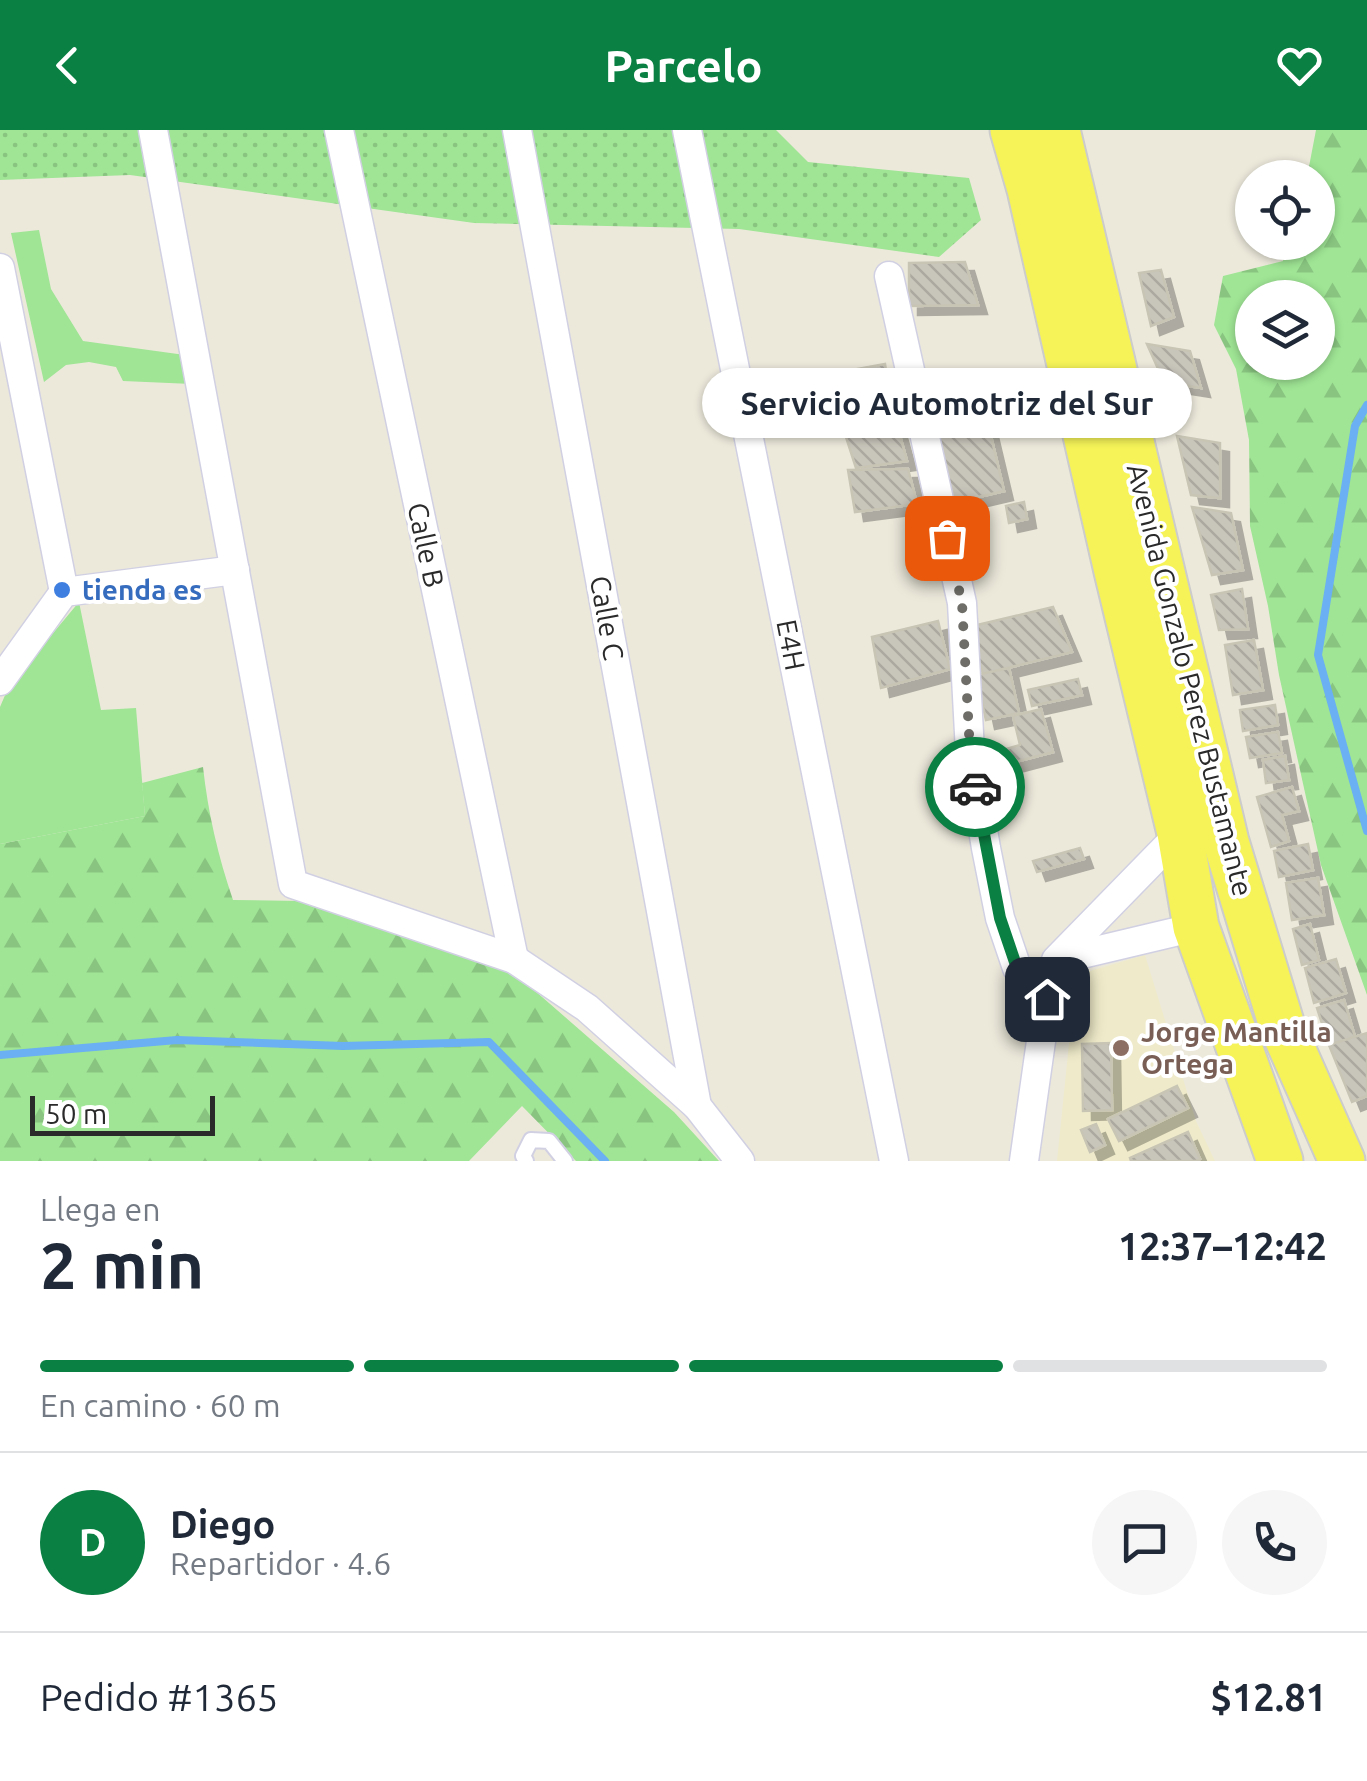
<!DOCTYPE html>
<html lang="es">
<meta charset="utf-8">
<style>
:root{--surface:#fff;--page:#f6f6f7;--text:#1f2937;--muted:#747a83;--line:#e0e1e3;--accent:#0b8043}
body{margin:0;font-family:Ubuntu,sans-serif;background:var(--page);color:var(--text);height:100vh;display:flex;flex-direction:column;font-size:38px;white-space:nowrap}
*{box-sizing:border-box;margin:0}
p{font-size:32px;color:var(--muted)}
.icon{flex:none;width:55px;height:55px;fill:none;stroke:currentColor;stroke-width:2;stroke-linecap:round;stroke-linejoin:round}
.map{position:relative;height:1031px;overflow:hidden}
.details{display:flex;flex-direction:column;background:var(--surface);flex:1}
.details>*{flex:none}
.tools{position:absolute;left:1235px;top:30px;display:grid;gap:20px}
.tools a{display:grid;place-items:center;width:100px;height:100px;border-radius:50%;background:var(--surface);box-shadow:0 2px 8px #0004;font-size:50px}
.scale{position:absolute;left:30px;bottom:25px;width:185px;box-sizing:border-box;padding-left:10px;border:5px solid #2a2a2a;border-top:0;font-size:28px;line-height:35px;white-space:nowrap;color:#2a2a2a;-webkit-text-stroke:8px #fff;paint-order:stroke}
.pin{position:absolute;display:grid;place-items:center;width:85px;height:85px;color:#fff;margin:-42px;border-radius:20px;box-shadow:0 5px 15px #0006}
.courier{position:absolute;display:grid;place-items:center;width:100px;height:100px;margin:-50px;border:8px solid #0b8043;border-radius:50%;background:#fff;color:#222;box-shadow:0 2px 12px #0007}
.bubble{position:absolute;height:70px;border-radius:35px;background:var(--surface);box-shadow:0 2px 8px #0004;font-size:32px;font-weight:700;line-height:70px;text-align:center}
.overview em{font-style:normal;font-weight:700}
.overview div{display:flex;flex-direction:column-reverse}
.overview{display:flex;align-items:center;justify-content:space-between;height:170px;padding:0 40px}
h1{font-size:65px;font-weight:700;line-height:75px}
.bar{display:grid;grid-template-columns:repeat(4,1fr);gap:15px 10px;align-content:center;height:120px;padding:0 40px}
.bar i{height:12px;border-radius:8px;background:var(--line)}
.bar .selected{background:var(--accent)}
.bar p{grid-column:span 4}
.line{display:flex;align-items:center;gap:25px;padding:0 40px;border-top:2px solid var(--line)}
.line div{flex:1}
.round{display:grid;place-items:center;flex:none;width:105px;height:105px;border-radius:52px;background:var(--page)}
header{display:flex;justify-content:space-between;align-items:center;height:130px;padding:0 40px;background:var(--accent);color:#fff;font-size:45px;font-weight:700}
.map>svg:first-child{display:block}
</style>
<header><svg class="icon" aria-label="back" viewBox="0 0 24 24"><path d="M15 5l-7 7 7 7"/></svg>Parcelo<svg class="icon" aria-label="heart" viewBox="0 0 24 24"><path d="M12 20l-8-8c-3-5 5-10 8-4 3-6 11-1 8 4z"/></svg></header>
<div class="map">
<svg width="1367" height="1031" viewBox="0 0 1367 1031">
<defs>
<pattern id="grass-dots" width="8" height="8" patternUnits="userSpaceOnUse" patternTransform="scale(2.5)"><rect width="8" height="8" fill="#9fe595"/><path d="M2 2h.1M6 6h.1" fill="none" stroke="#89c581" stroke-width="1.8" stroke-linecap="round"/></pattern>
<pattern id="forest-firs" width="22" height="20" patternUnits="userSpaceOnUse" patternTransform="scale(2.5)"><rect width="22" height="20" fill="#9fe595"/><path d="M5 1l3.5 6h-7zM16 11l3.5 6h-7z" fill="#89c581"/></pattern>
<pattern id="building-back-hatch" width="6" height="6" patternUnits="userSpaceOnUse" patternTransform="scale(2.5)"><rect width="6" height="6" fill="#c8c5bb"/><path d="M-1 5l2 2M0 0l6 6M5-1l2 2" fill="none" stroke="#aca9a1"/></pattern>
<filter id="shadow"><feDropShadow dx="9" dy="9" stdDeviation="0" flood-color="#0004"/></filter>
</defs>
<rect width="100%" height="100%" fill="#ece9db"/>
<!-- education -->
<path fill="#efebca" d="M1145 825 1196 991 1215 1031H1057L1076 845Z"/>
<!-- grass -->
<path fill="url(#grass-dots)" d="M0 0H776L808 32 969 48 981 90 939 127 739 99 474 93 130 45 0 50Z"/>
<!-- forest -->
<g fill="url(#forest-firs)" fill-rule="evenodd">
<path d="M1316 0H1367V865L1321 735 1279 545 1268 476 1250 396 1249 310 1236 239 1214 195 1223 146 1283 131 1288 113 1318 112V48L1307 47ZM1252 168H1318V232H1252Z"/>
<path d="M203 637C208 683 218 726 233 770L302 771 487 819 674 982 719 1031H576L522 976 469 1031H0V714L145 686 142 653Z"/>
</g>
<!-- park -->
<g fill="#9fe595">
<path d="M39 100 51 159 83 211 185 225 192 254 123 251 116 237 89 232 66 235 44 252 11 103Z"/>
<path d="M79 472 101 580 136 578 145 686 0 714V577L9 556Z"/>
</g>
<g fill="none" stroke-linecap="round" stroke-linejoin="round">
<!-- stream -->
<g stroke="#6ab0f2" stroke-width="8">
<path d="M1367 275 1355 296 1318 525 1367 701"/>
<path d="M0 925 177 910 343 916 489 912 605 1031"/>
</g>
</g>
<!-- building -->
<g fill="url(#building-back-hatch)" stroke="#c8c5b5" stroke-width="2.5" filter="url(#shadow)">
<path d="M965 132 978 175 909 176V133Z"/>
<path d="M1161 140 1174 187 1151 196 1139 143Z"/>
<path d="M1147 214 1190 221 1201 258 1164 252Z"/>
<path d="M885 234 892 281 838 295 830 244Z"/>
<path d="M980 260 1004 361 940 376 922 274Z"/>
<path d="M895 288 907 331 856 338 844 301Z"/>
<path d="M1177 306 1220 313V368L1191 365Z"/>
<path d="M908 339 917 374 855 382 848 340Z"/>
<path d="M1024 372 1027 389 1009 393 1006 376Z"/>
<path d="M1192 377 1231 383 1243 440 1212 445Z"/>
<path d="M1242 459 1248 499 1219 500 1211 465Z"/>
<path d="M1053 477 1072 522 983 544 969 497Z"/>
<path d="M938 491 950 539 881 558 872 507Z"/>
<path d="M1254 510 1263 560 1233 565 1225 515Z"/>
<path d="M1009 538 1019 583 986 590 976 545Z"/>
<path d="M1078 549 1082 565 1032 576 1028 560Z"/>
<path d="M1275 575 1278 595 1243 601 1240 580Z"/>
<path d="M1041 579 1053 622 996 637 992 623 1020 615 1013 586Z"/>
<path d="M1278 602 1282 623 1250 628 1246 607Z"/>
<path d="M1285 626 1289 650 1266 653 1263 630Z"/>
<path d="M1292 657 1299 681 1282 685 1289 711 1271 717 1257 667Z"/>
<path d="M1308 714 1313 740 1279 747 1274 721Z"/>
<path d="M1080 718 1084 729 1037 742 1033 731Z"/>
<path d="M1318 748 1324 785 1292 790 1286 753Z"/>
<path d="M1310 794 1319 830 1302 835 1293 799Z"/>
<path d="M1336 829 1346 863 1314 873 1305 838Z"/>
<path d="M1344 870 1355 907 1329 915 1317 878Z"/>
<path d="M1367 903V966L1352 972 1329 915Z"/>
<path d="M1111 913 1112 980 1083 981 1082 914Z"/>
<path d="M1177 956 1188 978 1119 1011 1108 989Z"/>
<path d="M1096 994 1105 1015 1090 1022 1081 1000Z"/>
<path d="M1188 1002 1200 1029 1196 1031H1131L1130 1028Z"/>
</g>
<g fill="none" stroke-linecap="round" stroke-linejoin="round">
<!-- lane casing -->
<g stroke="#d1d0e3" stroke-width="18">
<path id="lane" d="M526 1031 523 1026 531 1010 549 1011 565 1031"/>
</g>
<!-- street casing -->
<g stroke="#d1d0e3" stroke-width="31">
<g id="street">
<path d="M153 0 293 754 514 829 587 878 697 976 740 1031"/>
<path d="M339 0 514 829"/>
<path d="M517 0 697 976"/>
<path d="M687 0 894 1031"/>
<path d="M0 138 64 462"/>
<path d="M889 146 962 473 970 622 986 718 1000 788 1017 838 1047 869"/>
<path d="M0 551 64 462 235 440"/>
<path d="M1057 830 1196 797"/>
<path d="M1024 1031 1047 869 1056 830 1180 703"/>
</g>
</g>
<!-- primary casing -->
<g stroke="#ccc" stroke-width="49">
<g id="primary">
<path d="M1013 0 1030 59 1117 441 1180 703 1196 797 1280 1031"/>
<path d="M1057 0 1226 712 1282 896 1342 1031"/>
</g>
</g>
<!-- lane -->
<use href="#lane" stroke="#fff" stroke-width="14"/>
<!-- street -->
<use href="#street" stroke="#fff" stroke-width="28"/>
<!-- primary -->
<use href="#primary" stroke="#f5f358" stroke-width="45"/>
</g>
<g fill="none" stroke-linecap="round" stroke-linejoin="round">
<!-- done -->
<path stroke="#6e6d68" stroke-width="10" stroke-dasharray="0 18" d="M947 408 962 473 970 622 975 657"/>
<!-- route -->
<path stroke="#0b8043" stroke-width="12" d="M975 657 1000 788 1017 838 1047 869"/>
</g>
<!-- markers -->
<circle fill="#3f7fe0" stroke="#fff" stroke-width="4" cx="62" cy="460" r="10"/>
<circle fill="#8d6e63" stroke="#fff" stroke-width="4" cx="1121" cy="918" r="10"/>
<g text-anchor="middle" stroke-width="8" stroke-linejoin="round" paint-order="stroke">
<!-- street labels -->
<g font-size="28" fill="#2a2a2a" stroke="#fff">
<text transform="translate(426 415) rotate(78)" y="10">Calle B</text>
<text transform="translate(607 488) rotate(80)" y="10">Calle C</text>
<text transform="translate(791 515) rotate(79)" y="10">E4H</text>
<text transform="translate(1190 550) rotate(76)" y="10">Avenida Gonzalo Perez Bustamante</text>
</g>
<!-- shop labels -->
<g font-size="28" font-weight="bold" fill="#366cbe" stroke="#fff" text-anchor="start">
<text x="82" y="470">tienda es</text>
</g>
<!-- education labels -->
<g font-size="28" font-weight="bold" fill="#785e54" stroke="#fff" text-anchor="start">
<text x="1141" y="912">Jorge Mantilla<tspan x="1141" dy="32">Ortega</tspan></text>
</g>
</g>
</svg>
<div class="tools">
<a><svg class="icon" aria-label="locate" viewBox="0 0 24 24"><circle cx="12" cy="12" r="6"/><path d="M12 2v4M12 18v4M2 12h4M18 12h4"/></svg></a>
<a><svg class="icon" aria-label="layers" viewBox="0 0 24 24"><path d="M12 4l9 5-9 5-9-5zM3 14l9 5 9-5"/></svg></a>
</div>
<div class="scale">50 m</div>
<div class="pin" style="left:947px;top:408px;background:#ea580c"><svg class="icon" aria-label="bag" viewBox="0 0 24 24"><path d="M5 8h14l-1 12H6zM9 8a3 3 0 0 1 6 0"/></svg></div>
<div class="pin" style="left:1047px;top:869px;background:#1f2937"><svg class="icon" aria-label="home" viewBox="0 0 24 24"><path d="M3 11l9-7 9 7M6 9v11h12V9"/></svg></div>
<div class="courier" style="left:975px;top:657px"><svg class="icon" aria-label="car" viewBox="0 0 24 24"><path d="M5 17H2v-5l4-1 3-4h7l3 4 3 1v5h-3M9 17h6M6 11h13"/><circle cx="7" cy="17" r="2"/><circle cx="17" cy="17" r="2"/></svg></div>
<div class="bubble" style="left:702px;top:238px;width:490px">Servicio Automotriz del Sur</div>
</div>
<section class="details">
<div class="overview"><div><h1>2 min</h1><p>Llega en</p></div><em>12:37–12:42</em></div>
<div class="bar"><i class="selected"></i><i class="selected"></i><i class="selected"></i><i></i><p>En camino · 60 m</p></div>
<div class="line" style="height:180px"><b class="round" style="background:var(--accent);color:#fff">D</b><div><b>Diego</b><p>Repartidor · 4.6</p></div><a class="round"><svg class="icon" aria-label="chat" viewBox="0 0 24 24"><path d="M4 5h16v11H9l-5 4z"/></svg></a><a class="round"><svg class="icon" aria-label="phone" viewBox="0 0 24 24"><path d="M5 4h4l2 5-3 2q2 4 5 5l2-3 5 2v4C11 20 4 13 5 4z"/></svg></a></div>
<div class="line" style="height:130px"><div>Pedido #1365</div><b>$12.81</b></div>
</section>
